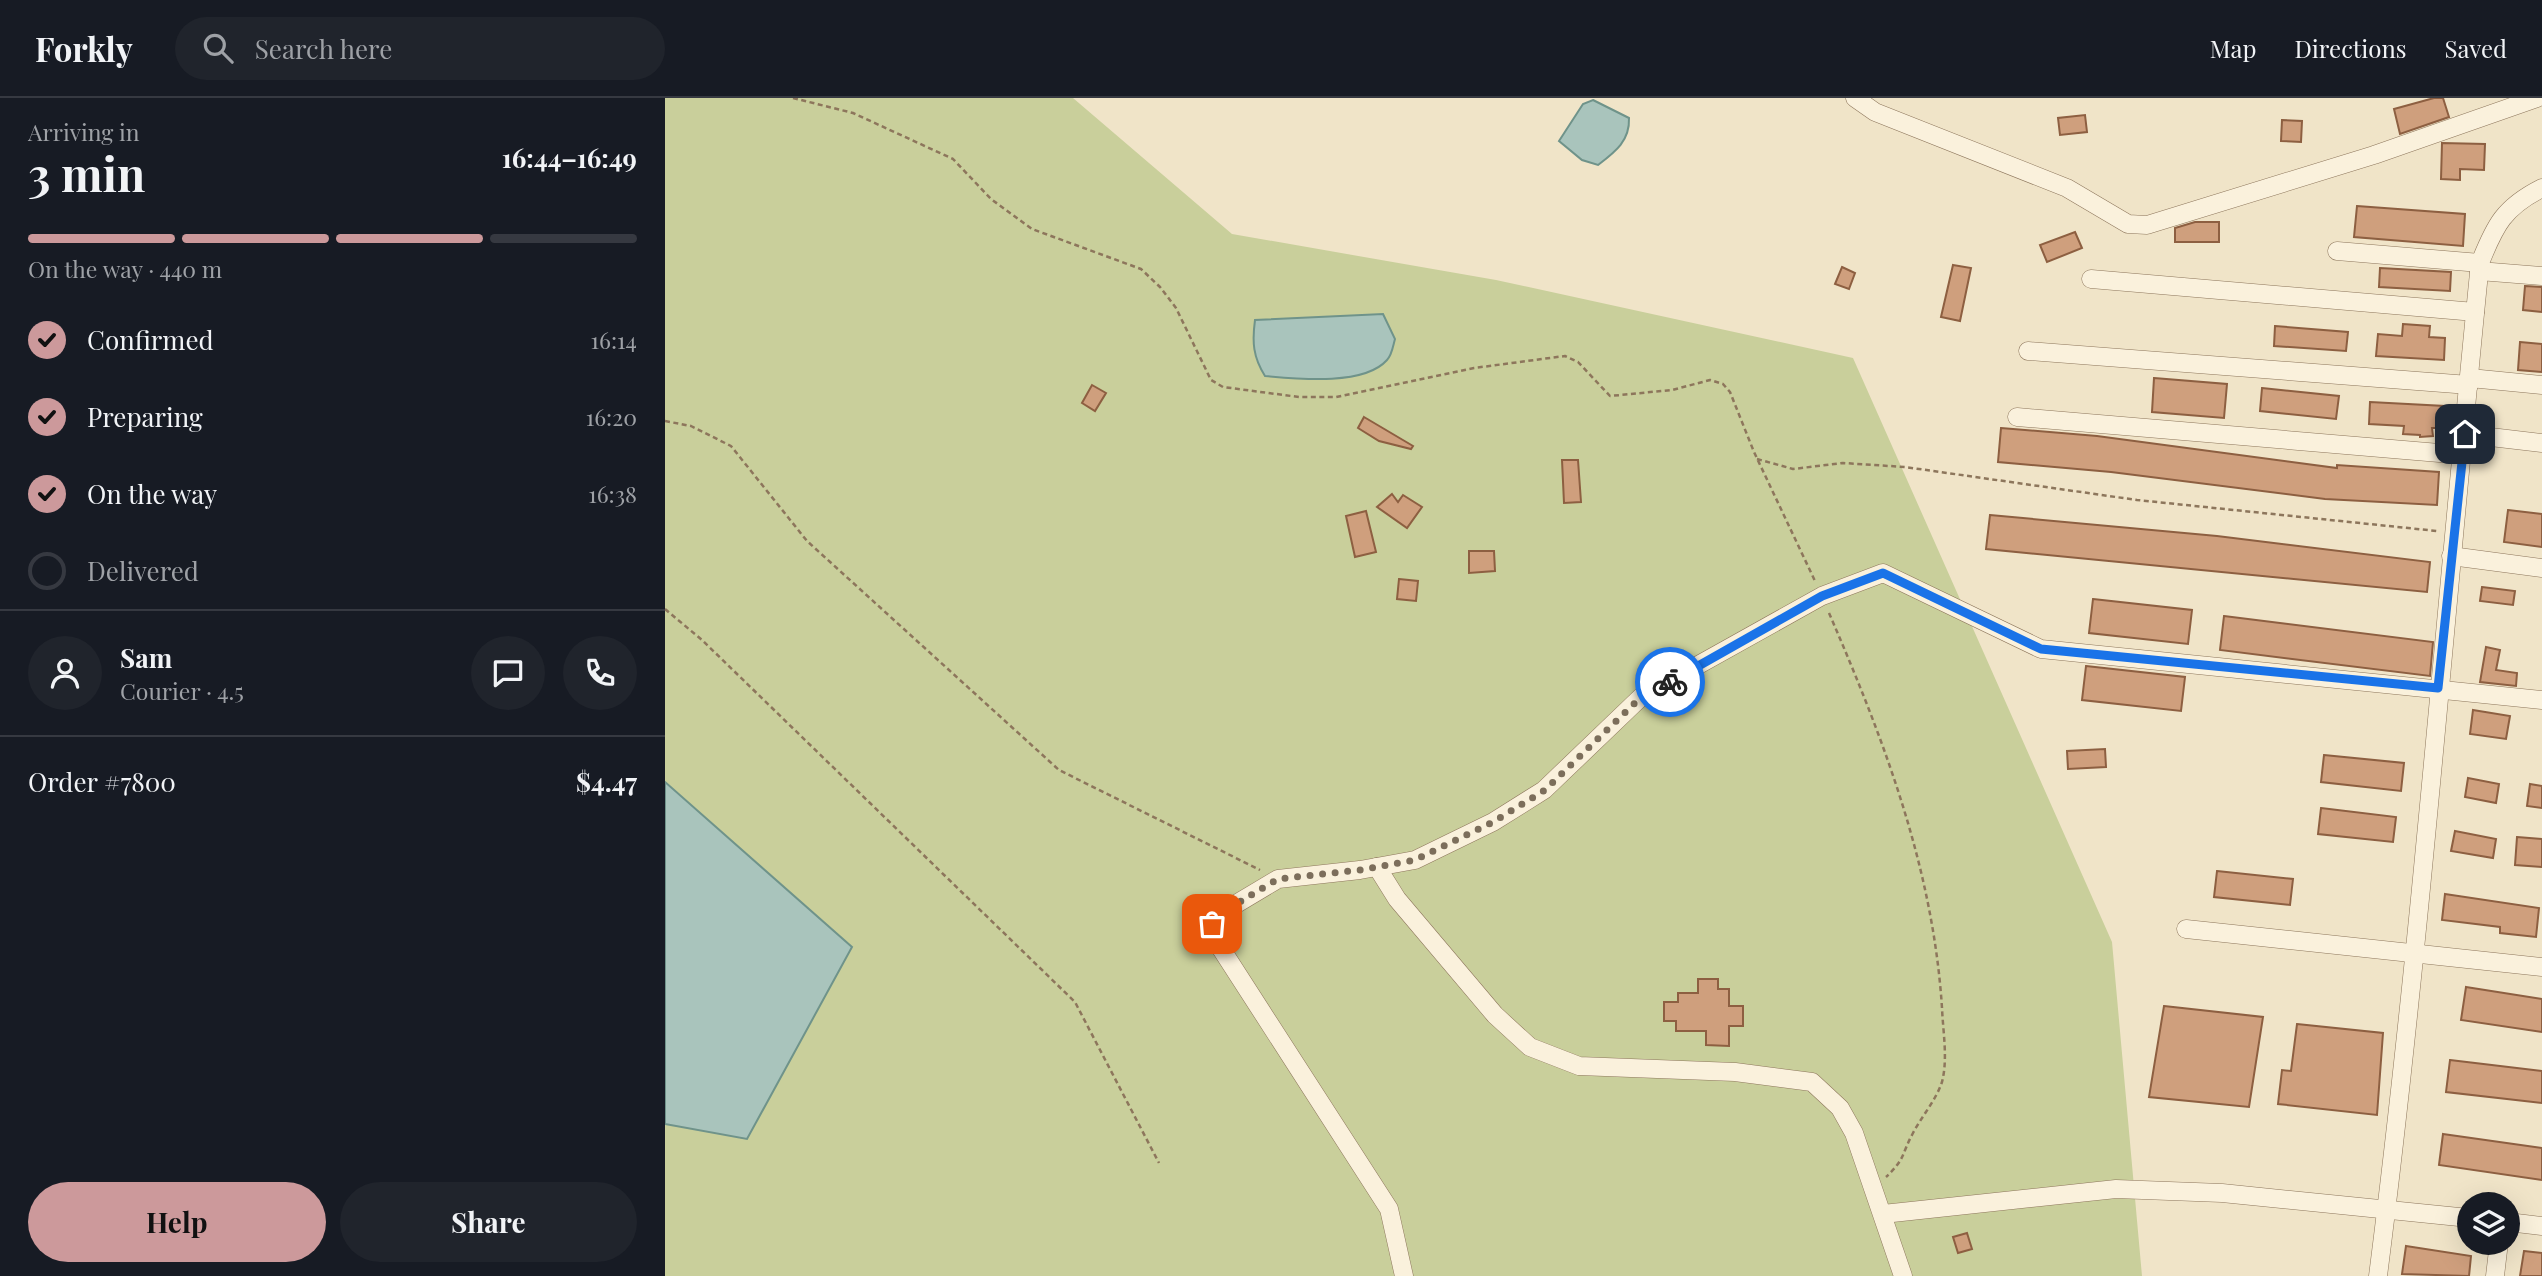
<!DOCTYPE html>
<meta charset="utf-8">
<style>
:root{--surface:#171b24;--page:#20242c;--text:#f1f3f6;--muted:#9ea1a6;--line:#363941;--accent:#cc999b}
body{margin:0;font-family:"Playfair Display",serif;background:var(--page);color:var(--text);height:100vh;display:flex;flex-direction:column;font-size:26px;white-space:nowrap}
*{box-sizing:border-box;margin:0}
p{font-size:23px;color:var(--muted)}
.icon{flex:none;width:38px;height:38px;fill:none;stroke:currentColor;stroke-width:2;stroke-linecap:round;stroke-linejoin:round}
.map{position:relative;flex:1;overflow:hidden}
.sheet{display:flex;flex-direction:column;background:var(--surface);width:665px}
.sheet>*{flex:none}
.buttons{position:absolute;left:1792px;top:1094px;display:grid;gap:14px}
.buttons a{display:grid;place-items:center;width:63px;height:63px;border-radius:50%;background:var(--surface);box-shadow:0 7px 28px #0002;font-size:35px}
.pin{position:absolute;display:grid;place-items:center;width:60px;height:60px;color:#fff;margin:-30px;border-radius:14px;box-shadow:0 4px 10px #0006}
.courier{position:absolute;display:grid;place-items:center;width:70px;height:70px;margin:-35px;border:5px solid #1a73e8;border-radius:50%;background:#fff;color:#222;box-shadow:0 2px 9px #0007}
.head em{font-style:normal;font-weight:700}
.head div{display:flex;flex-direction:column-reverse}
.head{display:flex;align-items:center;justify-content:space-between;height:119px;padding:0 28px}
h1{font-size:46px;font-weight:700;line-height:52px}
.bar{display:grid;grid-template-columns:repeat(4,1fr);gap:10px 7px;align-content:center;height:84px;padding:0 28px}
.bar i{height:9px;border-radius:5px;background:var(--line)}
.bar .active{background:var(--accent)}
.bar p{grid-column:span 4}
.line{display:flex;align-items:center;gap:18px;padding:0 28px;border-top:2px solid var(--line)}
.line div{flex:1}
.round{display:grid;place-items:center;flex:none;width:74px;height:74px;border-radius:37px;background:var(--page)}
ol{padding:0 28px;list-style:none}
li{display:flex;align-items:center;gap:21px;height:77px}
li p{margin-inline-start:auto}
li .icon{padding:7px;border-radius:50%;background:var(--accent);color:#111;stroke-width:4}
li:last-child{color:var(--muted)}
li i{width:38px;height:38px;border:4px solid var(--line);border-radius:50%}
.primary-button{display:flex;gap:14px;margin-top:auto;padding:14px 28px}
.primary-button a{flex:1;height:80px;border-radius:42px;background:var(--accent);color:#111;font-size:28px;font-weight:700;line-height:80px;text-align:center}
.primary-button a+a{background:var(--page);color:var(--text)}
header{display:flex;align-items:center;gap:42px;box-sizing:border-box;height:98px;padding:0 35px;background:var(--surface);border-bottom:2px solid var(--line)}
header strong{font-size:33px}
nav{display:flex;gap:38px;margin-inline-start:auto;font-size:24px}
.search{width:490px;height:63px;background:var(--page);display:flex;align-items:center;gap:18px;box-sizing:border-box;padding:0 24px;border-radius:38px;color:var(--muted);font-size:26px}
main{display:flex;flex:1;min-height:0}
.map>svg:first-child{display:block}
</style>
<header>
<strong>Forkly</strong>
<div class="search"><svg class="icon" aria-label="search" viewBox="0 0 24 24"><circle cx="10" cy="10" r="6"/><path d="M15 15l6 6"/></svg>Search here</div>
<nav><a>Map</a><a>Directions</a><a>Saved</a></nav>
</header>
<main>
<section class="sheet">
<div class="head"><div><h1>3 min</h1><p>Arriving in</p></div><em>16:44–16:49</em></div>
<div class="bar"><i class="active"></i><i class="active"></i><i class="active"></i><i></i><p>On the way · 440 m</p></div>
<ol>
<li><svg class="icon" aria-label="check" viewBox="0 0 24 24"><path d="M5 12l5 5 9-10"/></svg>Confirmed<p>16:14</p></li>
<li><svg class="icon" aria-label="check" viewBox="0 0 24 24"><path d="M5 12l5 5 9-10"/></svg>Preparing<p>16:20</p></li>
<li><svg class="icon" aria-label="check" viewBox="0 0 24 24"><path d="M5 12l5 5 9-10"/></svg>On the way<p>16:38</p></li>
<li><i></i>Delivered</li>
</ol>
<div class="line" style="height:126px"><a class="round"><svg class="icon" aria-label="person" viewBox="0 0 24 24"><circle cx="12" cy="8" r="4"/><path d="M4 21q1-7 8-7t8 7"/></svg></a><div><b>Sam</b><p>Courier · 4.5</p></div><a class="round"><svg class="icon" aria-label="chat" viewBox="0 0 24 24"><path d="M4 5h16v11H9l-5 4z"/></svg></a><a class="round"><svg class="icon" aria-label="phone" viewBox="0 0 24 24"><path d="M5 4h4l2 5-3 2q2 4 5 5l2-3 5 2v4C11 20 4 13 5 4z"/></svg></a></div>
<div class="line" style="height:91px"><div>Order #7800</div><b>$4.47</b></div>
<div class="primary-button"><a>Help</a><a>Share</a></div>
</section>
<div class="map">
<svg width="1877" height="1178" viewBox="0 0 1877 1178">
<rect width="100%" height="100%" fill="#f0e4c8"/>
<!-- green -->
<path fill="#c9cf9b" d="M0 0H408L567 136 831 182 1188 260 1447 844 1477 1178H0Z"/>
<!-- water -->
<g fill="#a9c4bc" stroke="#6f938a" stroke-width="2">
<path d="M928 2 964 20C965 43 950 54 933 67L917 62 894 43 918 6Z"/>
<path d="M718 216 730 241C728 248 727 257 722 262 699 288 633 281 600 278 588 259 587 244 590 222Z"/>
<path d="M0 684 187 849 82 1041 0 1026Z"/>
</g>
<!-- building -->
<g fill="#cf9f7d" stroke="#8d5f41" stroke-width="2">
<path d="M1769 0H1778L1784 19 1735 36 1729 11Z"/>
<path d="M1420 17 1422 34 1395 37 1393 20Z"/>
<path d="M1617 22 1637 23 1636 44 1616 43Z"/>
<path d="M1777 45 1820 46 1819 72 1795 71V82L1776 81Z"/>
<path d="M1692 108 1800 116 1798 148 1689 139Z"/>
<path d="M1530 124H1554V144H1510V130Z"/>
<path d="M1410 134 1417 150 1382 164 1375 147Z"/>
<path d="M1288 167 1306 170 1295 223 1276 219Z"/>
<path d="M1177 169 1190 175 1184 191 1170 186Z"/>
<path d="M1715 170 1786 174 1785 193 1714 189Z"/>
<path d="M1860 188 1877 189V214L1858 212Z"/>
<path d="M1738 226 1765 228 1764 239 1780 240 1779 262 1711 258 1713 236 1737 238Z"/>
<path d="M1610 228 1683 234 1681 253 1609 248Z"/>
<path d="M1855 244 1877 246V274L1853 272Z"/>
<path d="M1489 280 1562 286 1559 320 1487 314Z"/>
<path d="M427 287 441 295 430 313 417 305Z"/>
<path d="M1597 290 1674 298 1671 321 1595 313Z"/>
<path d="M1705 304 1780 308 1779 330H1767L1768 338 1755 339V337L1738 336 1739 328 1704 326Z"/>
<path d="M699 319 748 348 746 351 714 343 693 330Z"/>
<path d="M1336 330 1432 338 1672 370V367L1774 374 1772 407 1660 401 1446 374 1333 364Z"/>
<path d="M897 362H913L916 404 899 405Z"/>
<path d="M727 396 733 404 738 397 757 409 742 430 712 409Z"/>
<path d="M1843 412 1877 416V449L1839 444Z"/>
<path d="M701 413 711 454 690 459 681 418Z"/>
<path d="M1325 417 1552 438 1765 464 1762 494 1321 451Z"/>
<path d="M804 453H829L830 473 804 475Z"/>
<path d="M734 481 753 483 751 503 732 501Z"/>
<path d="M1817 489 1850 493 1848 507 1815 503Z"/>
<path d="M1428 501 1527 512 1523 546 1424 535Z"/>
<path d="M1559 518 1768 544 1765 578 1555 552Z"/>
<path d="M1821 549 1835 552 1831 572 1852 575 1851 588 1815 584Z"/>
<path d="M1421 568 1520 579 1516 613 1417 602Z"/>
<path d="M1808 612 1845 618 1841 641 1805 636Z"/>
<path d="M1440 651 1441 669 1403 671 1402 653Z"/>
<path d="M1659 657 1739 665 1736 693 1656 684Z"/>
<path d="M1803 680 1834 686 1831 705 1800 699Z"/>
<path d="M1865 686 1877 688V710L1862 708Z"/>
<path d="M1656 710 1731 719 1728 744 1653 736Z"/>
<path d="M1790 733 1831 741 1828 760 1786 753Z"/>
<path d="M1852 739 1877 741V769L1850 767Z"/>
<path d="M1552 773 1628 781 1625 807 1549 799Z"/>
<path d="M1780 796 1874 810 1871 839 1835 835V829L1777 822Z"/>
<path d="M1033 881H1053V891H1064V908H1078V928H1064V948L1041 947V933H1011V923H999V904H1013V895H1033Z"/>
<path d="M1801 889 1877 901V934L1796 922Z"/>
<path d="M1499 908 1598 919 1584 1009 1484 999Z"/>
<path d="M1632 926 1718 935 1712 1017 1613 1006 1617 972 1626 973Z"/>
<path d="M1785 962 1877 973V1005L1781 994Z"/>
<path d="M1778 1036 1877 1050V1082L1774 1067Z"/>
<path d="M1302 1135 1307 1151 1293 1155 1288 1139Z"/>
<path d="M1741 1148 1806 1158 1804 1178 1737 1176Z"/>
<path d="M1859 1153 1877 1155V1178H1855Z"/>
</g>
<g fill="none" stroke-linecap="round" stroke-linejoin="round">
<!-- street casing -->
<g stroke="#8d765c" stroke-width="19">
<g id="street">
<path d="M1190 0 1210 14 1402 90 1463 126 1482 127 1709 57 1872 0"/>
<path d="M1672 153 1815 165"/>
<path d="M1814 173 1877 178"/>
<path d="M1426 181 1810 214"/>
<path d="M1363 253 1804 287"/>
<path d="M1805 280 1877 287"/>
<path d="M1352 319 1798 357"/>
<path d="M1800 336 1877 345"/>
<path d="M1786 458 1877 470"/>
<path d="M712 769 732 801 830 917 865 949 914 968 1070 974 1147 984 1175 1010 1189 1035 1238 1178"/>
<path d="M1521 831 1877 869"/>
<path d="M1218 1116 1451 1091 1557 1095 1804 1120"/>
<path d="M1843 1124 1877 1128"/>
<path d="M739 1178 724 1111 546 835 551 818 613 781 695 772 750 762 828 724 879 692 976 599 1157 498 1218 475 1376 551 1877 602"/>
<path d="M1713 1178C1756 841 1781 503 1815 165 1830 127 1839 109 1877 90"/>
<path d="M1830 1178 1834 1144"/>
</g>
</g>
<!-- path -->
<g stroke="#8d765c" stroke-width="2.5" stroke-dasharray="5 3.5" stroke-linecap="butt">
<path d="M128 0 188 15 288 61 326 101 367 131 476 171 495 189 511 210 546 282 558 289 634 299H671L809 270 900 258 913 264 945 298 1007 292 1045 282 1058 286 1065 294 1089 354 1150 483"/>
<path d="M0 323 26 328 66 348 142 443 394 672 595 772"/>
<path d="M1092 361 1128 371 1178 365 1240 369 1472 402 1772 433"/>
<path d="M0 511 37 542 410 904 494 1065"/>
<path d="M1164 515C1219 642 1268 770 1277 910 1278 934 1283 961 1277 984 1271 1002 1257 1018 1248 1035 1236 1057 1241 1060 1221 1079"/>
</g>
<!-- street -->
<use href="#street" stroke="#faf1dc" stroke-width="18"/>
</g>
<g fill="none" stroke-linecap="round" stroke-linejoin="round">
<!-- done -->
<path stroke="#7c6e5b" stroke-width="7" stroke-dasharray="0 12.6" d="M547 826 551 818 613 781 695 772 750 762 828 724 880 692 976 599 1005 584"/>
<!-- route -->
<path stroke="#1a73e8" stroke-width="9" d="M1005 584 1157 498 1218 475 1376 551 1773 590 1800 336"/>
</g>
</svg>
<div class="buttons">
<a><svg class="icon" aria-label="layers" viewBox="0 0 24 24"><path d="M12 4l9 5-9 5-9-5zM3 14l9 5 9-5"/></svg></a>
</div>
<div class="pin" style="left:547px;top:826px;background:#ea580c"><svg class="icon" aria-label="bag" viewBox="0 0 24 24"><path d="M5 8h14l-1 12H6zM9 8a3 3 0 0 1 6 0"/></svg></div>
<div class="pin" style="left:1800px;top:336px;background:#1f2937"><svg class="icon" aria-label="home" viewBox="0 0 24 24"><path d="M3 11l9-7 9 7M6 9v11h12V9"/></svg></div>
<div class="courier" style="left:1005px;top:584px"><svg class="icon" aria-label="bike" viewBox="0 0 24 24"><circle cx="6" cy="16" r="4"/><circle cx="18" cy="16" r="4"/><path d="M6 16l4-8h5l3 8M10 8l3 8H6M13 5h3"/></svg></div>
</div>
</main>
